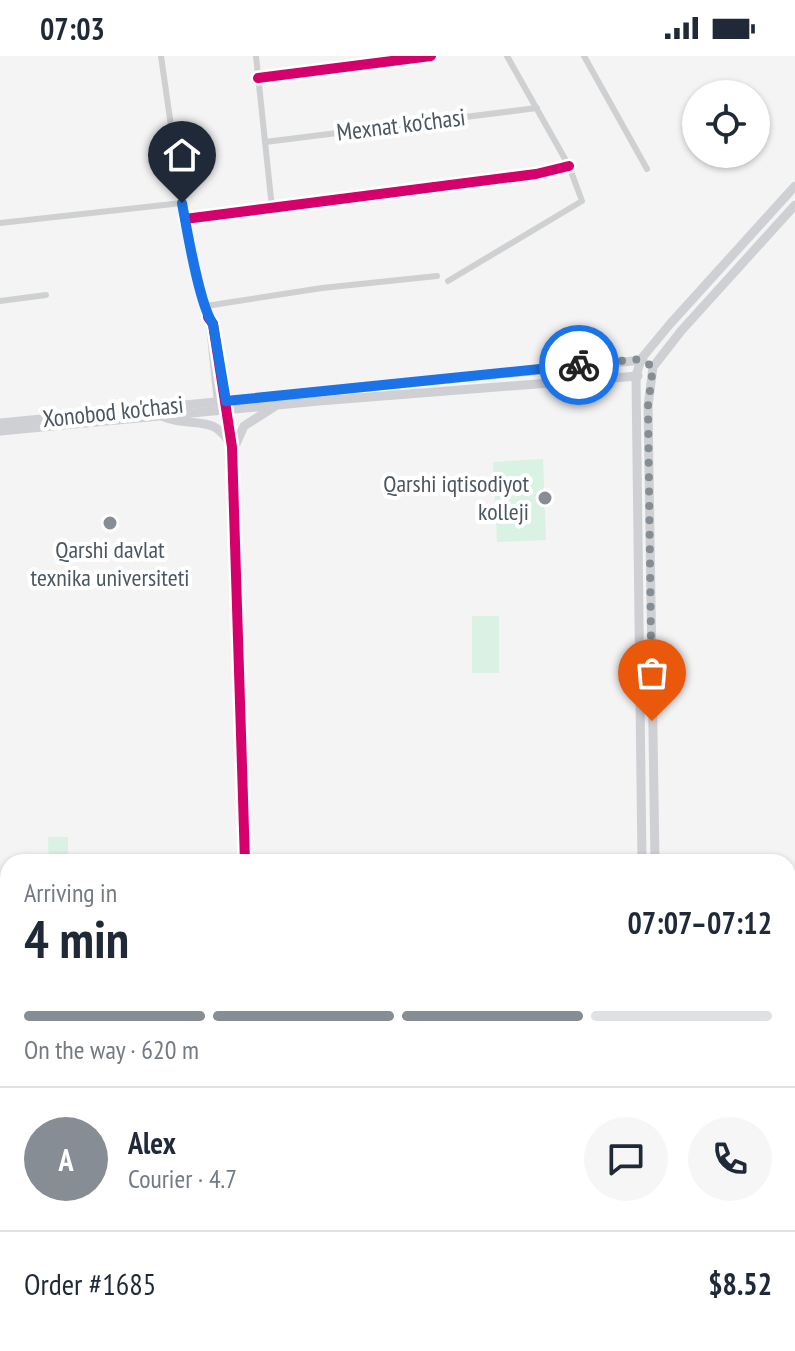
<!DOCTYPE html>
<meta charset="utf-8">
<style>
:root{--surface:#fff;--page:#f6f6f7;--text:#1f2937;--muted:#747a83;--line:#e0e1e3;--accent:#868d94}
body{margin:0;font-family:"PT Sans Narrow",sans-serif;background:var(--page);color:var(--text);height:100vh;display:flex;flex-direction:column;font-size:30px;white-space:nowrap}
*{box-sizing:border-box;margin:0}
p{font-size:26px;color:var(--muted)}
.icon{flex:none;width:44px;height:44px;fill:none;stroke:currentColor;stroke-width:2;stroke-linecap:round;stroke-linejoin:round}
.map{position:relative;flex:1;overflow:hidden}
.sheet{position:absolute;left:0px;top:798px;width:796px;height:498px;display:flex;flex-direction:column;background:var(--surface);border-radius:24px 24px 0 0;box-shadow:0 2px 6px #0004}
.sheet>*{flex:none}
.fabs{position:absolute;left:682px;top:24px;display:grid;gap:16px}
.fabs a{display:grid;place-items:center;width:88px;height:88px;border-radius:50%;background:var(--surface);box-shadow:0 2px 6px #0004;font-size:40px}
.pin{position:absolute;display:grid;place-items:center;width:68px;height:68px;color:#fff;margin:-82px -34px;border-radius:50% 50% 50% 0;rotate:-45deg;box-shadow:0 0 8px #0007}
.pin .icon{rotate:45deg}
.courier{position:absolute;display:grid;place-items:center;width:80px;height:80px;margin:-40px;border:6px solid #1a73e8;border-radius:50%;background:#fff;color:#222;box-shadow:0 2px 10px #0007}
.head em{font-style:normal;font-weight:800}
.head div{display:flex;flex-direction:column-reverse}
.head{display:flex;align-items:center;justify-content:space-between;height:136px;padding:0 24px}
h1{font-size:52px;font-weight:800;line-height:60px}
.bar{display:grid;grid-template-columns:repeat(4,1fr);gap:12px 8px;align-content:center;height:96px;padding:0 24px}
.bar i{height:10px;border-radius:6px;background:var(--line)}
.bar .on{background:var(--accent)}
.bar p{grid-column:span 4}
.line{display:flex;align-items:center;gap:20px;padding:0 24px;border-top:2px solid var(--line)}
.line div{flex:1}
.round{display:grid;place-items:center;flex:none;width:84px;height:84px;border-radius:42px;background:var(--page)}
.status{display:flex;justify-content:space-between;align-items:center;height:56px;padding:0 40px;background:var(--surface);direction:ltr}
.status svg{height:22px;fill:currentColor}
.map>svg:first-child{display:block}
</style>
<div class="status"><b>07:03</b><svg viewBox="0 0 49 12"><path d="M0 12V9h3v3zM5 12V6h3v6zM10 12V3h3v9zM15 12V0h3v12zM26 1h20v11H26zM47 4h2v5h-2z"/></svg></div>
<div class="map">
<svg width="795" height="1295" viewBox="0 0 795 1295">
<rect width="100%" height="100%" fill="#f4f4f4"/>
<!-- green -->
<g fill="#d9f2e3">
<path d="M543 403 546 484 497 486 493 406Z"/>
<rect x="472" y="560" width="27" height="57"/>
<path d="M48 781H68V806H49Z"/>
</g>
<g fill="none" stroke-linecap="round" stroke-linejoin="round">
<!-- stream -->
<path stroke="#aee2f0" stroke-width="2" d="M0 1103H5"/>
<!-- street -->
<g stroke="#ced0d2" stroke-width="6">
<path d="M161 0 182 147 208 261 217 347"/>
<path d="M256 0 272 152"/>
<path d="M584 0 647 113"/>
<path d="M258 22 431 0"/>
<path d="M265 86 537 52"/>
<path d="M185 163 536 118 569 110"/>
<path d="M0 167 182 147"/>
<path d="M448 225 582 145 569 110 507 0"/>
<path d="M0 245 46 239"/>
<path d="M206 250 322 232 437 220"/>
<path d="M208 261 213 268 232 391 245 806"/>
</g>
<!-- secondary -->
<g stroke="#ced0d4" stroke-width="9">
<path d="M164 361C196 373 213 356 232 391"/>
<path d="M0 367 643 304"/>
<path d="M0 375 319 345 638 320"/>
<path d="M232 397 244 370 274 351"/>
<path d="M642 806 636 320 641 303 670 268 795 130"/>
<path d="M655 806 648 350 653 311 681 275 795 149"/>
</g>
<!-- primary -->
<g stroke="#caced1" stroke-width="10">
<path d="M788 1058 795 1057"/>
<path d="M788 1073H795"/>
<path d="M0 1074H8"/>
<path d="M0 1090H8"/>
<path d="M648 1288V1295"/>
<path d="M660 1288V1295"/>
</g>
<!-- cycleway casing -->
<g stroke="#fff" stroke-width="15">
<g id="cycleway">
<path d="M258 22 431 0"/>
<path d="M185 163 536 118 569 110"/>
<path d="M208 261 213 268 232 391 245 806"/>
</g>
</g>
<!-- cycleway -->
<use href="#cycleway" stroke="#d6006c" stroke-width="10"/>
</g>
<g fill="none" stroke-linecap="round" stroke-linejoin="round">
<!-- done -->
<path stroke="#868d94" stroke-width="8" stroke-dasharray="0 14.4" d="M579 309 641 303 653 311 648 350 652 665"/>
<!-- route -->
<path stroke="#1a73e8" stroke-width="10" d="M182 147C187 174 199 248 213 268L226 345 579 309"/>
</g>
<!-- markers -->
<g fill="#868d94" stroke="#fff" stroke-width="3">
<circle cx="545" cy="442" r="8"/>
<circle cx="110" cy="467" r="8"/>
</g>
<g text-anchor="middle" stroke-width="8" stroke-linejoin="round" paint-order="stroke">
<!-- street labels -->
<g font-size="24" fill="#4a5661" stroke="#fff">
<text transform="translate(401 69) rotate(-7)" y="8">Mexnat ko'chasi</text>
<text transform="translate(113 356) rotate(-6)" y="8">Xonobod ko'chasi</text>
</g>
<!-- poi labels -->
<g font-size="24" fill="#4a5661" stroke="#fff" text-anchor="end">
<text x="529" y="436">Qarshi iqtisodiyot<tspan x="529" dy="28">kolleji</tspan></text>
<text x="110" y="502" text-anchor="middle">Qarshi davlat<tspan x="110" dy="28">texnika universiteti</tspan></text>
</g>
</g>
</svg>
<div class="fabs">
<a><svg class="icon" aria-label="locate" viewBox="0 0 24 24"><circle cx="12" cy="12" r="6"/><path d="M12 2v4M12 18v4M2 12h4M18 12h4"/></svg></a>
</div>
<div class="pin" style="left:652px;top:665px;background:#ea580c"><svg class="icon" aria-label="bag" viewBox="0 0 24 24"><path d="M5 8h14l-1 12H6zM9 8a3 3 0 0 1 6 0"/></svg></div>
<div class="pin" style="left:182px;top:147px;background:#1f2937"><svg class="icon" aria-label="home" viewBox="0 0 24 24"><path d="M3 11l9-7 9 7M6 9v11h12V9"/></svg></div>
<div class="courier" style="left:579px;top:309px"><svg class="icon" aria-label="bike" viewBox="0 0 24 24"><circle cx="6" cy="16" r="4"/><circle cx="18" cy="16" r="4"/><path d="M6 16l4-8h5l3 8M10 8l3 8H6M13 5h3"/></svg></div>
<section class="sheet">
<div class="head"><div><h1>4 min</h1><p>Arriving in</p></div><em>07:07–07:12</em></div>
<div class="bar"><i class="on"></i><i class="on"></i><i class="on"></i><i></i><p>On the way · 620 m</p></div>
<div class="line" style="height:144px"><b class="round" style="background:var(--accent);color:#fff">A</b><div><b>Alex</b><p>Courier · 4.7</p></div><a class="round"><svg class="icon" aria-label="chat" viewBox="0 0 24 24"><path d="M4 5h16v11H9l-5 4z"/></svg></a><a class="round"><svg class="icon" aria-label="phone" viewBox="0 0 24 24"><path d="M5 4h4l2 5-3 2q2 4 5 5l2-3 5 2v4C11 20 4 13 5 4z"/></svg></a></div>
<div class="line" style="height:104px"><div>Order #1685</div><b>$8.52</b></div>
</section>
</div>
